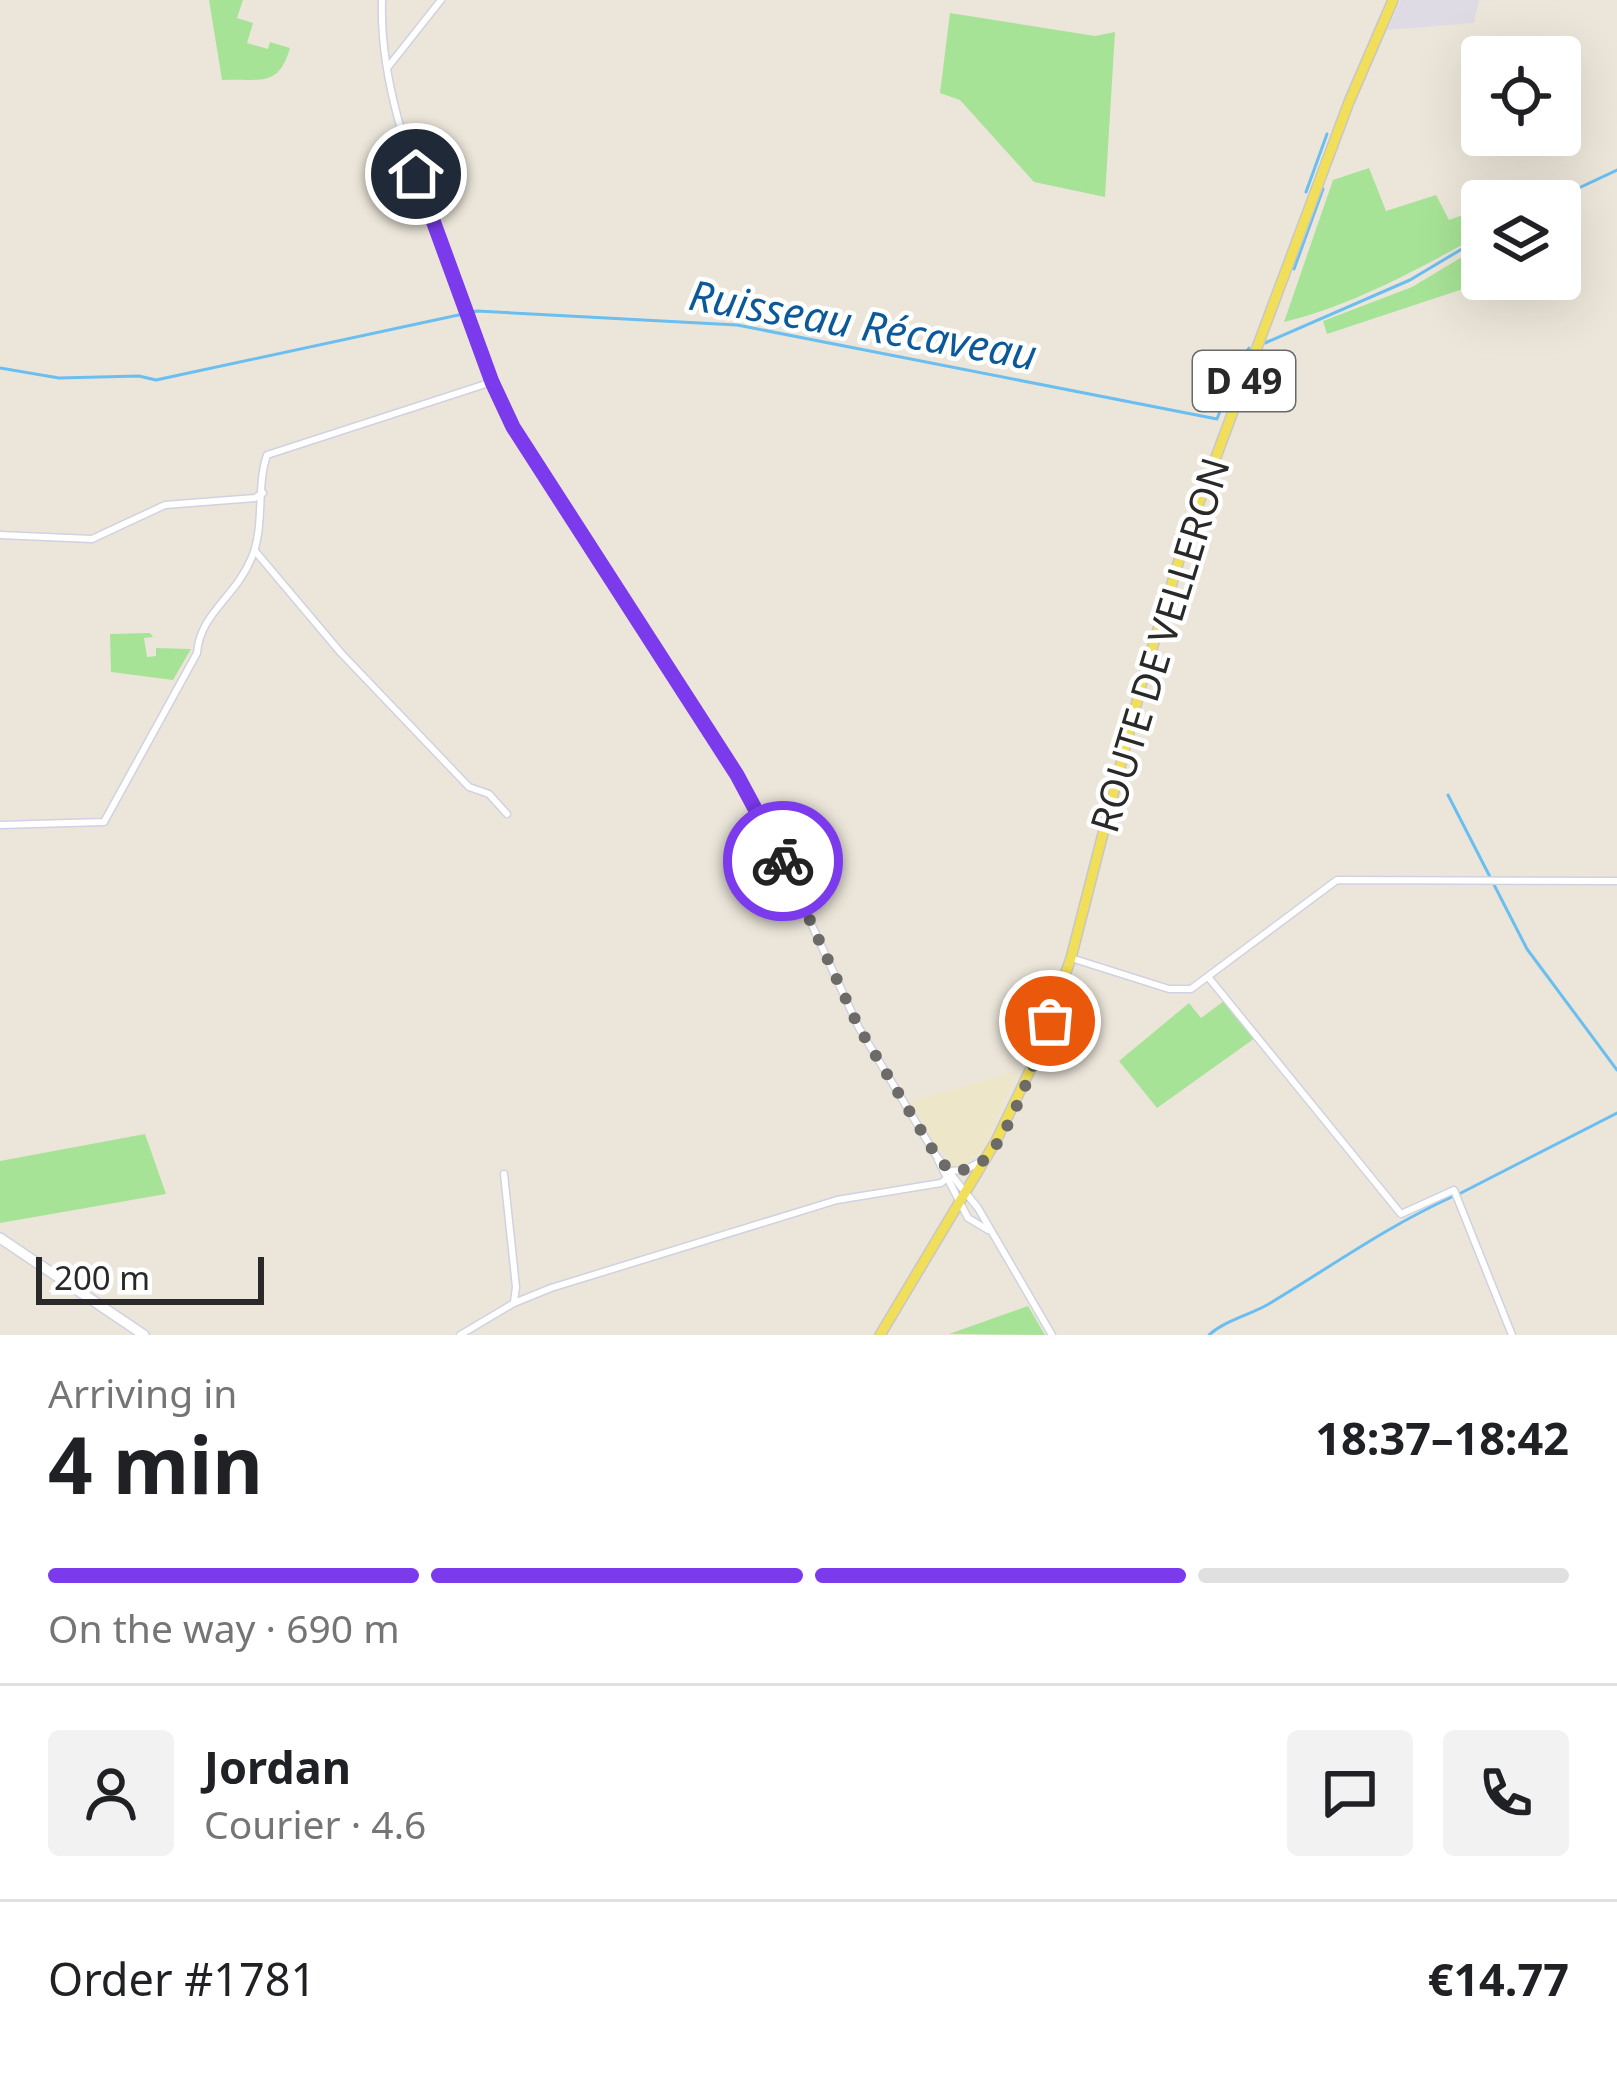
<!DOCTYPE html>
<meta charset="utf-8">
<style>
:root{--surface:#fff;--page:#f2f2f2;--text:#202124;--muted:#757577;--line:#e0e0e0;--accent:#7c3aed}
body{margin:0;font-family:"Noto Sans",sans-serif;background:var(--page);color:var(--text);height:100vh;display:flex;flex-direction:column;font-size:45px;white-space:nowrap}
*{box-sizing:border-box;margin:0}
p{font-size:39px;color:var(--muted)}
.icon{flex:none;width:66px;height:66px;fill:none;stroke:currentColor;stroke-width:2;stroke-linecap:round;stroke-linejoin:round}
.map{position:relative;height:1335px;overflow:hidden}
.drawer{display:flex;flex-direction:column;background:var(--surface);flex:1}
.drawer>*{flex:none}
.buttons{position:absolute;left:1461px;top:36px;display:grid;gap:24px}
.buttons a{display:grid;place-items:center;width:120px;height:120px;border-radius:12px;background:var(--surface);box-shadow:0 12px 48px #0002;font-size:60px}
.scale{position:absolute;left:36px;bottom:30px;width:228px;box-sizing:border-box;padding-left:12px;border:6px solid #292929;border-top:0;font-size:33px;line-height:42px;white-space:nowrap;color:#292929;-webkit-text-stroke:9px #fff;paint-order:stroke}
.pin{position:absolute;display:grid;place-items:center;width:102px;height:102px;color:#fff;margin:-51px;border:6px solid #fff;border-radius:50%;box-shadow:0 3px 12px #0007}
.courier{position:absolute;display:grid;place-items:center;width:120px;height:120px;margin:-60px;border:9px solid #7c3aed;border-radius:50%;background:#fff;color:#222;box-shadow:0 3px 15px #0007}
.head em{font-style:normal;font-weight:700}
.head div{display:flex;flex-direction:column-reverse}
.head{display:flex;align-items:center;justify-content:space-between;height:204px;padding:0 48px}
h1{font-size:78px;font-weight:700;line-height:90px}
.bar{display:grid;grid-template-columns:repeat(4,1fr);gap:18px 12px;align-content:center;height:144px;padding:0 48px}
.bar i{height:15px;border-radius:9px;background:var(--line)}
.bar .on{background:var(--accent)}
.bar p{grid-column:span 4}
.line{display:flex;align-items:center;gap:30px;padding:0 48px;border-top:3px solid var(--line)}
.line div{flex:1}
.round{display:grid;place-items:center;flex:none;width:126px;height:126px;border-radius:12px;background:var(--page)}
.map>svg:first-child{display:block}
</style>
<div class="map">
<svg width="1617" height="1335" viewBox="0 0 1617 1335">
<rect width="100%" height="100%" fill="#ece6da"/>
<!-- industrial -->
<path fill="#dfdbe4" d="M1401 0H1479L1474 23 1387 30Z"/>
<!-- education -->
<path fill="#eee6c9" d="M1017 1071 983 1151 962 1166 953 1165 935 1145 910 1102Z"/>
<!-- green -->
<g fill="#a7e396">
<path d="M209 0H243L237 18 253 23 247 43 268 49 270 42 290 48C278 89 260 78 222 80Z"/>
<path d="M950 13 1095 36 1115 32 1105 197 1034 182 960 100 940 93Z"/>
<path d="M1369 168 1386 211 1436 195 1449 220 1482 208V234C1418 269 1354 305 1284 322L1333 180Z"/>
<path d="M1482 245V279H1493L1327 334 1323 321 1412 287Z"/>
<path d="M150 633 153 637 144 638 147 657 156 656V648L191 649 173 680 111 672 110 634Z"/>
<path d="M1224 1001 1255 1038 1157 1108 1119 1061 1189 1003 1201 1018Z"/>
<path d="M145 1134 166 1194 0 1223V1161Z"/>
<path d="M1028 1306 1045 1335 949 1334Z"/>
</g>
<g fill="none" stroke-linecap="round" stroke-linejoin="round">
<!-- stream -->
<g stroke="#6bbef0" stroke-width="3">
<path d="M1306 192 1327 134"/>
<path d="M1551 201 1617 170"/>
<path d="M1294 269 1323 189"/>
<path d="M1265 343 1410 280 1482 237"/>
<path d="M0 368 59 378 139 376 156 380 477 311 737 325 1217 419 1239 362 1249 348"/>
<path d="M1448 795 1527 949 1617 1070"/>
<path d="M1459 1194 1617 1113"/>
<path d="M1209 1335C1224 1321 1249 1315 1267 1305 1329 1268 1387 1226 1454 1196"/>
</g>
<!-- street casing -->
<g stroke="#d0d1e2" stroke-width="9">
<g id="street">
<path d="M382 0C379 93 419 184 451 270 470 323 488 376 513 426L737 775 783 862 859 1028 937 1157 978 1208 1052 1335"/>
<path d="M388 67 441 0"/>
<path d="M0 535 92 539 165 505 255 498 263 493"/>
<path d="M255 551 341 653 469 787 489 794 507 814"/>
<path d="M0 825 104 822 197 653C200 613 236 597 252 557 265 525 256 487 267 455L492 382"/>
<path d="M1071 958 1169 989H1191L1337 880 1617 881"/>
<path d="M1209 978 1401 1214 1454 1190 1512 1335"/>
<path d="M938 1160 968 1218 988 1230"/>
<path d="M949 1171 965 1170 980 1162"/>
<path d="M504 1174 516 1287 514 1302"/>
<path d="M460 1335 514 1303 551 1288 837 1200 941 1183 952 1174"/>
</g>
</g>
<!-- secondary casing -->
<g stroke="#d0d1e2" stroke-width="12">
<path id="secondary" d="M0 1238 144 1335"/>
</g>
<!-- primary casing -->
<g stroke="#c7c7c7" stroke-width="12">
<path id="primary" d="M880 1335 996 1141 1034 1062 1071 958 1142 682 1186 537 1349 102 1393 0"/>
</g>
<!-- street -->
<use href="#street" stroke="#fff" stroke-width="6"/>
<!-- secondary -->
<use href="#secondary" stroke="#fff" stroke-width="9"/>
<!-- primary -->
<use href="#primary" stroke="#f2df59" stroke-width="9"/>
</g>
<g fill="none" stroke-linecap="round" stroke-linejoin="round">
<!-- done -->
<path stroke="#6d6b67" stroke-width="12" stroke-dasharray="0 21.6" d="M783 861 859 1028 937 1157 950 1171C962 1171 975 1169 985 1159 1011 1133 1036 1057 1050 1021"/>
<!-- route -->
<path stroke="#7c3aed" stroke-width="15" d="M416 174 492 382 513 427 737 775 783 861"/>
</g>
<g text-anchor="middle" stroke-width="9" stroke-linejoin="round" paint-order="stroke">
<!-- shield labels -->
<rect fill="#fff" stroke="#696969" stroke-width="3" x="1193" y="351" width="102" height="60" rx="9"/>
<g font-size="36" font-weight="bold" fill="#292929">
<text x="1244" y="394">D 49</text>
</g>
<!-- street labels -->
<g font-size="39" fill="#292929" stroke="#fff">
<text transform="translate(1160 645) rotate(-73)" y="14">ROUTE DE VELLERON</text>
</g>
<!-- water labels -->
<g font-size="42" font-style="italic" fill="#0c599a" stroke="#fff">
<text transform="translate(863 325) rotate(10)" y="15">Ruisseau Récaveau</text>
</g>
</g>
</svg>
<div class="buttons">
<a><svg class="icon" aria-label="locate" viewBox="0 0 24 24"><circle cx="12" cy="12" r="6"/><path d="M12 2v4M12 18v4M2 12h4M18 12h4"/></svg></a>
<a><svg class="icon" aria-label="layers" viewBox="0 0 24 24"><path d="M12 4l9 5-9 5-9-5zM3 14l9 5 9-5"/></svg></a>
</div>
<div class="scale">200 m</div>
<div class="pin" style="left:1050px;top:1021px;background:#ea580c"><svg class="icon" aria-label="bag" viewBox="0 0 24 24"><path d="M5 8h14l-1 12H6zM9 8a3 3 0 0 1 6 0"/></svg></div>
<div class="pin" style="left:416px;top:174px;background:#1f2937"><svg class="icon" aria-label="home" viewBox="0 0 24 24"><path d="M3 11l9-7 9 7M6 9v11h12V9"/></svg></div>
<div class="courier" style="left:783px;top:861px"><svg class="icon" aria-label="bike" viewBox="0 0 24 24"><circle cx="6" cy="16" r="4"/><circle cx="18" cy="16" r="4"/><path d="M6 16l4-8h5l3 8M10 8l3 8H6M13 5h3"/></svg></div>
</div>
<section class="drawer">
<div class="head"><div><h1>4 min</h1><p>Arriving in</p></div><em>18:37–18:42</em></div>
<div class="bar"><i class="on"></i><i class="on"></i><i class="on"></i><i></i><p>On the way · 690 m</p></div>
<div class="line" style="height:216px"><a class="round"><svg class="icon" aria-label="person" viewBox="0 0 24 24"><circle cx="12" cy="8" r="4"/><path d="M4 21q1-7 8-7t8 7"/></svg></a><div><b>Jordan</b><p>Courier · 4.6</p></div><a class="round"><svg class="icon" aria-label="chat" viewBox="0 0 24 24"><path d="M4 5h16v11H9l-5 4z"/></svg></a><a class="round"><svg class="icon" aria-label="phone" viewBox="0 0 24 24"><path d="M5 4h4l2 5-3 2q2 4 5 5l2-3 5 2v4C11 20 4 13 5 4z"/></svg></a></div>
<div class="line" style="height:156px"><div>Order #1781</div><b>€14.77</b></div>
</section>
